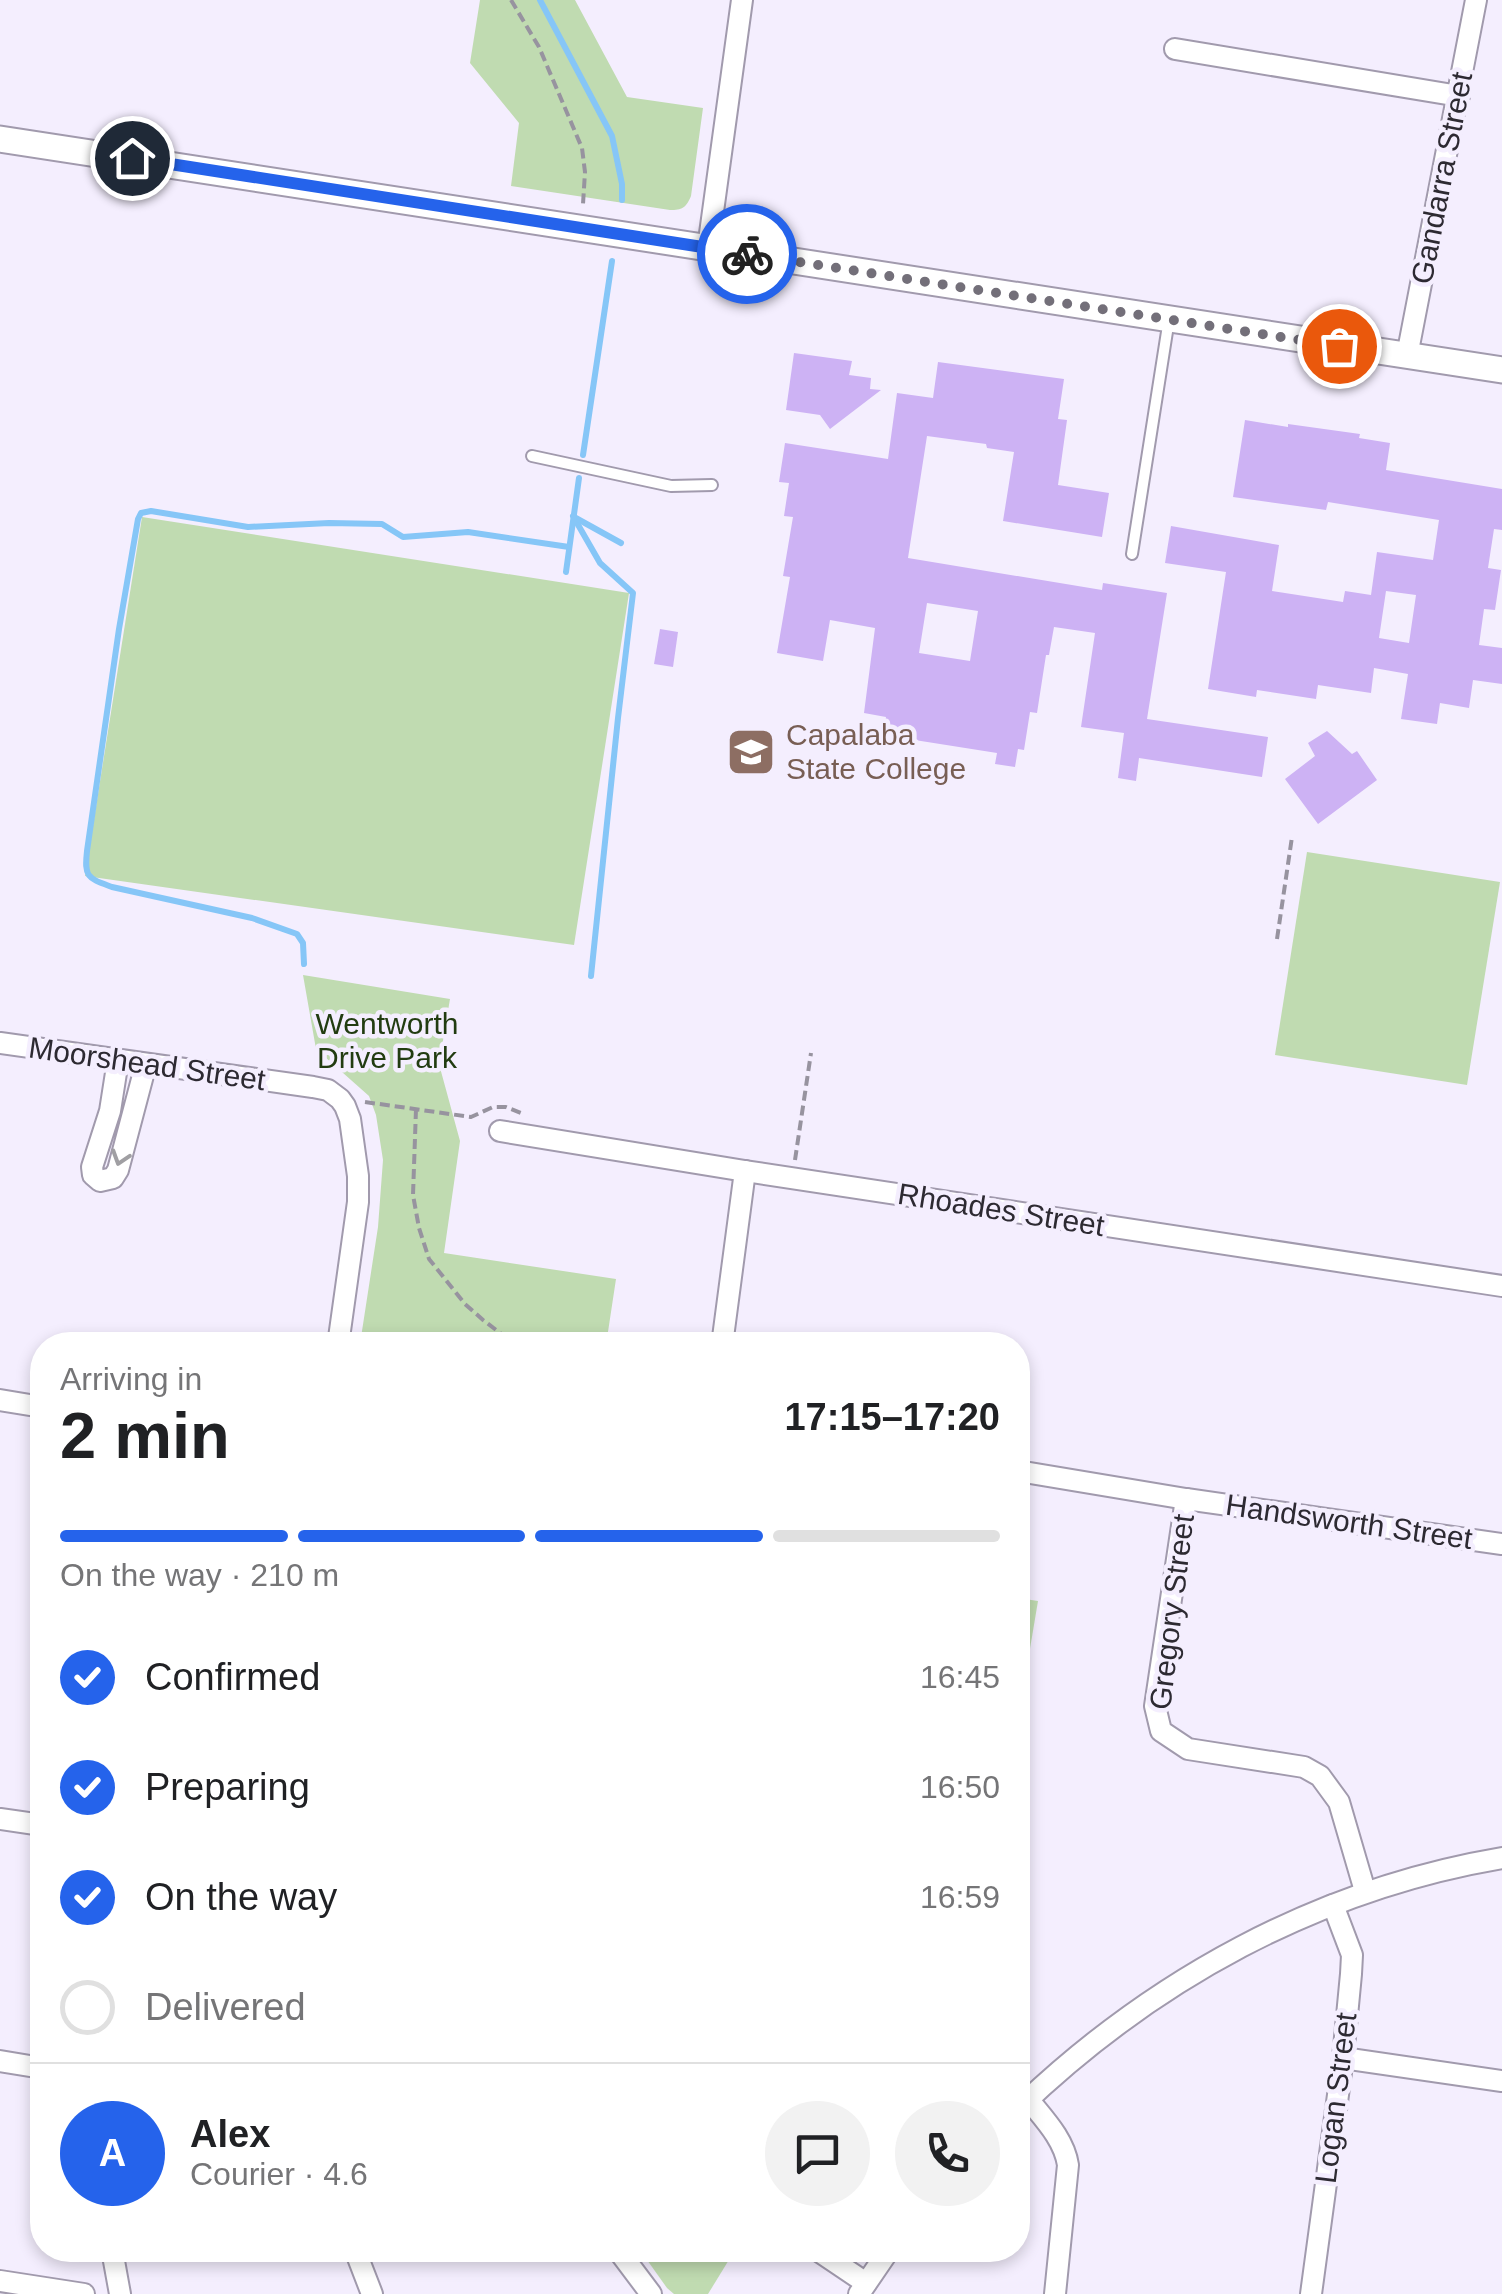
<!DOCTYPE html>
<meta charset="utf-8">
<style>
:root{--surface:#fff;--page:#f2f2f2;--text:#202124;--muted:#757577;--line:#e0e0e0;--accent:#2563eb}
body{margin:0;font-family:Arial,sans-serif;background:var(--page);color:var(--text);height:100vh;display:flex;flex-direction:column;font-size:38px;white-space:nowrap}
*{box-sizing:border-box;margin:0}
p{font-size:32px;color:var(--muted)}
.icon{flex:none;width:55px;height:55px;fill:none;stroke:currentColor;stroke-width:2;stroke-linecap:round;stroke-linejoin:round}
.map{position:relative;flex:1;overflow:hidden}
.panel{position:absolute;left:30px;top:1332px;width:1000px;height:930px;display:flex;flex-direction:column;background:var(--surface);border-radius:40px;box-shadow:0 5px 15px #0003}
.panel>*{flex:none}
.pin{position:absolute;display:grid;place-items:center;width:85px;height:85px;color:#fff;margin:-42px;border:5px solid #fff;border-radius:50%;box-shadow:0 2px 10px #0007}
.courier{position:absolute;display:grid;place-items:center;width:100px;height:100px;margin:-50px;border:8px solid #2563eb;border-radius:50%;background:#fff;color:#222;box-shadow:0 2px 12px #0007}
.overview em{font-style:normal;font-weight:600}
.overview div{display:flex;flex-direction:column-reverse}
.overview{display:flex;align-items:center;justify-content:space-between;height:170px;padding:0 30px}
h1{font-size:65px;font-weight:600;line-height:75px}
.bar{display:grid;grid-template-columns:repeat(4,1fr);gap:15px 10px;align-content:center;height:120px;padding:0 30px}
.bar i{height:12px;border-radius:8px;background:var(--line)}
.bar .selected{background:var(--accent)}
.bar p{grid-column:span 4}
.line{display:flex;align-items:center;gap:25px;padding:0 30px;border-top:2px solid var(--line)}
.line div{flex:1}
.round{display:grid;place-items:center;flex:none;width:105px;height:105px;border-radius:52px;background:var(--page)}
ol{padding:0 30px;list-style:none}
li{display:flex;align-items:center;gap:30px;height:110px}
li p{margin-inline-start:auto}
li .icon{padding:10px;border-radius:50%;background:var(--accent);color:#fff;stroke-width:4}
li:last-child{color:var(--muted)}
li i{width:55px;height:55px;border:5px solid var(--line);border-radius:50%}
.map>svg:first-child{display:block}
</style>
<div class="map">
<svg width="1502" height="2294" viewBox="0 0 1502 2294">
<rect width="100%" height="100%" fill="#f4eefe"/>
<!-- green -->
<g fill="#c0dbb1">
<path d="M480 0H575L627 97 703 108 691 196C686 208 682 210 670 210L511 186 519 123 470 63Z"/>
<path d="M142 517 629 593 574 945 85 876Z"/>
<path d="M1307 852 1500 882 1467 1085 1275 1055Z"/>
<path d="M303 975 450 999 439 1064 460 1141 444 1253 616 1279 606 1345 360 1344 378 1227 383 1160 376 1115 369 1096 316 1049Z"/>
<path d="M1018 1598 1038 1601 1018 1720Z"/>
<path d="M640 2250H735L708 2294H674L667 2288Z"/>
</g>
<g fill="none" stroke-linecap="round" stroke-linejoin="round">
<!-- stream -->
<g stroke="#86c6f7" stroke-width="6">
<path d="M540 0 612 136 622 184V200"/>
<path d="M583 455 612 261"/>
<path d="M573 516 600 563 633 593 618 718 591 976"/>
<path d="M574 517 621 543"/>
<path d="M566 572 579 478"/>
<path d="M304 964 303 943 297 934 252 918 112 887C88 878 84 878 87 851L119 629 138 519 141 513 151 511 248 527 329 523 382 524 403 537 468 532 569 547"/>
</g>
</g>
<!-- building -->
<g fill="#cdb2f4" fill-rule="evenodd">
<path d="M794 353 852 361 849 375 871 378 870 389 881 390 830 429 820 415 786 410Z"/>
<path d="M938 362 1064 379 1058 419 1067 420 1058 485 1109 493 1102 537 1003 521 1014 452 987 448 986 444 927 436 908 558 1102 590 1103 583 1167 593 1147 719 1268 737 1262 777 1139 758 1136 781 1118 778 1124 733 1081 727 1095 633 1054 627 1049 655H1046L1037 713 1030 712 1024 750 1018 749 1015 767 995 764 997 753 883 735 886 717 864 713 875 628 830 620 823 661 777 653 790 577 783 576 793 517 784 516 789 483 779 482 785 443 888 459 897 393 933 398ZM927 603 978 611 970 661 919 653Z"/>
<path d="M1245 420 1288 427V424L1360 434 1359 438 1390 443 1386 470 1502 489V530L1494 529 1488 568 1501 570 1495 610 1484 609 1479 645 1502 648V684L1473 680 1469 708 1440 703 1437 724 1401 719 1408 674 1374 668 1371 693 1318 685 1316 699 1257 690 1256 697 1208 689 1226 572 1165 563 1171 526 1279 545 1272 591 1343 602 1345 591 1371 595 1377 552 1433 560 1439 520 1328 502 1326 510 1233 497ZM1386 591 1416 595 1409 643 1379 638Z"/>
<path d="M660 629 678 632 673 667 654 664Z"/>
<path d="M1327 731 1352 754 1357 751 1377 780 1318 824 1285 779 1315 756 1308 743Z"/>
</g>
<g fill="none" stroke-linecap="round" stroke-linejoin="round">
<!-- service casing -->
<g stroke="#a19aad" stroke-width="14">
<g id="service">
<path d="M532 456 671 486 712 485"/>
<path d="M1132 554 1169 319"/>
</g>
</g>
<!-- minor casing -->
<g stroke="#a19aad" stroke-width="24">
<g id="minor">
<path d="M1175 49 1459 96"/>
<path d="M708 248 742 0"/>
<path d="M1407 356 1476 0"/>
<path d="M0 1043 313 1087 328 1090 340 1099 345 1106 350 1119 358 1176V1202L338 1345"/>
<path d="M118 1060 110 1111 92 1167 93 1175 100 1181 113 1178 118 1170 146 1064"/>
<path d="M500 1131 745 1171 1502 1286"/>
<path d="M722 1345 745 1171"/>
<path d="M0 1400 42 1407"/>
<path d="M1018 1471 1186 1499 1502 1544"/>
<path d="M1186 1499 1155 1706 1161 1731 1188 1749 1304 1767 1320 1776 1339 1802 1365 1891"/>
<path d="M0 1819 42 1825"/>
<path d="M1343 2058 1502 2081"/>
<path d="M0 2061 42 2068"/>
<path d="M1028 2099C1044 2119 1064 2139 1068 2165L1055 2294"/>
<path d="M1018 2109C1152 1980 1318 1889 1502 1858"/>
<path d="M112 2250 120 2294"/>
<path d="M355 2250 372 2294"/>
<path d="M618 2250 651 2294"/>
<path d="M817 2250 866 2283"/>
<path d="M0 2281 84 2294"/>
<path d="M859 2294 889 2250"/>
<path d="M1311 2294 1343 2058 1351 1974 1352 1955 1333 1905"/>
</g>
</g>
<!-- tertiary casing -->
<g stroke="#a19aad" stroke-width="29">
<path id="tertiary" d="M0 139 1502 370"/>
</g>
<!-- path -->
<g stroke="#97939f" stroke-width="4" stroke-dasharray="10 5" stroke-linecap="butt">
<path d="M511 0 539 47 582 148 585 172 583 204"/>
<path d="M1277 939 1292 837"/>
<path d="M365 1102 471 1117 493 1107H506L521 1113"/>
<path d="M416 1109 413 1195 419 1228 429 1259 465 1304 483 1320 504 1336 536 1345"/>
<path d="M795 1160 811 1053"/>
<path d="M359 1336 433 1345"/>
</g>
<!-- service -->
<use href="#service" stroke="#fff" stroke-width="10"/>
<!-- minor -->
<use href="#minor" stroke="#fff" stroke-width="20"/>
<!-- tertiary -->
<use href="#tertiary" stroke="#fff" stroke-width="25"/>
</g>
<!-- one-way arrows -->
<defs><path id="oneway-chevron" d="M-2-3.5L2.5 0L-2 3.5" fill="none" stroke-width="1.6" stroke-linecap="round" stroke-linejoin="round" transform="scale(2.5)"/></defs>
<use stroke="#a09fa3" href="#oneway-chevron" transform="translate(120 1158) rotate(108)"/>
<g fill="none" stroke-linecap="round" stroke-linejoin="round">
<!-- done -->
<path stroke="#736f79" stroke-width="10" stroke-dasharray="0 18" d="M747 254 1339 346"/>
<!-- route -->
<path stroke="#2563eb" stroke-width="12" d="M132 158 747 254"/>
</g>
<!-- icons -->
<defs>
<g id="school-square" transform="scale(2.5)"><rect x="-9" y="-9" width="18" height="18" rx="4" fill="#8d6e63" stroke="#f4eefe"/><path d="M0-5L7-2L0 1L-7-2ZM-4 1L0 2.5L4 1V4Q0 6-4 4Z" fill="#fff"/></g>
</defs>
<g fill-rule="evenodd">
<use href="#school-square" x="751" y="752"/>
</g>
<g text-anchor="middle" stroke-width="9" stroke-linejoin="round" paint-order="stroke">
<!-- street labels -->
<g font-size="30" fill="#2d2a32" stroke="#f4eefe">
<text transform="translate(1442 178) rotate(-79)" y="10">Gandarra Street</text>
<text transform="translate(147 1064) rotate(8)" y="10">Moorshead Street</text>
<text transform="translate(1001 1210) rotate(9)" y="10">Rhoades Street</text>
<text transform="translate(1349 1522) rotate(8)" y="10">Handsworth Street</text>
<text transform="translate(1172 1612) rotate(-83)" y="10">Gregory Street</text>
<text transform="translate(1336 2098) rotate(-83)" y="10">Logan Street</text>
</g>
<!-- education labels -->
<g font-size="30" fill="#785e54" stroke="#f4eefe" text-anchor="start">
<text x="786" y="745">Capalaba<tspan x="786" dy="34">State College</tspan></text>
</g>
<!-- park labels -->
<g font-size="30" fill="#223c11" stroke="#f4eefe">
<text x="387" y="1034">Wentworth<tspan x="387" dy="34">Drive Park</tspan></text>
</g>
</g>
</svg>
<div class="pin" style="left:1339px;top:346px;background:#ea580c"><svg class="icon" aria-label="bag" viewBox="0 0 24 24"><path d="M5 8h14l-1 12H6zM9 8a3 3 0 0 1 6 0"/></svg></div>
<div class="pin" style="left:132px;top:158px;background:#1f2937"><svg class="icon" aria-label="home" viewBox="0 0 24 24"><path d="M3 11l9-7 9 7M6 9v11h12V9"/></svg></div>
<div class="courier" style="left:747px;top:254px"><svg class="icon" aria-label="bike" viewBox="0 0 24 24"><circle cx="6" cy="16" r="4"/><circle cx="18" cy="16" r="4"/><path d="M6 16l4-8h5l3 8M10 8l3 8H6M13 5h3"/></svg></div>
<section class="panel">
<div class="overview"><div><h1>2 min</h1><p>Arriving in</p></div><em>17:15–17:20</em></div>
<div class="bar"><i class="selected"></i><i class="selected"></i><i class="selected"></i><i></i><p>On the way · 210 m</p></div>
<ol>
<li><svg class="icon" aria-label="check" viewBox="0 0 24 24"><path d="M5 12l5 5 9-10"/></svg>Confirmed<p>16:45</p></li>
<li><svg class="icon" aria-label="check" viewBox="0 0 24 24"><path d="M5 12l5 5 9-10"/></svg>Preparing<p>16:50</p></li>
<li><svg class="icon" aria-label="check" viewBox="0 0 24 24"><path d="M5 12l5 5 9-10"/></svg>On the way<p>16:59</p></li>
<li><i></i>Delivered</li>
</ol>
<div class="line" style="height:180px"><b class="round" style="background:var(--accent);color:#fff">A</b><div><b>Alex</b><p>Courier · 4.6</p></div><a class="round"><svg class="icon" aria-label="chat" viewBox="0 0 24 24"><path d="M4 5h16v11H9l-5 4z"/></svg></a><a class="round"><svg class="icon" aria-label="phone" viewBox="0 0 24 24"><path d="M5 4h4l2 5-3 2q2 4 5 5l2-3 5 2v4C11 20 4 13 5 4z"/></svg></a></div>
</section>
</div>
